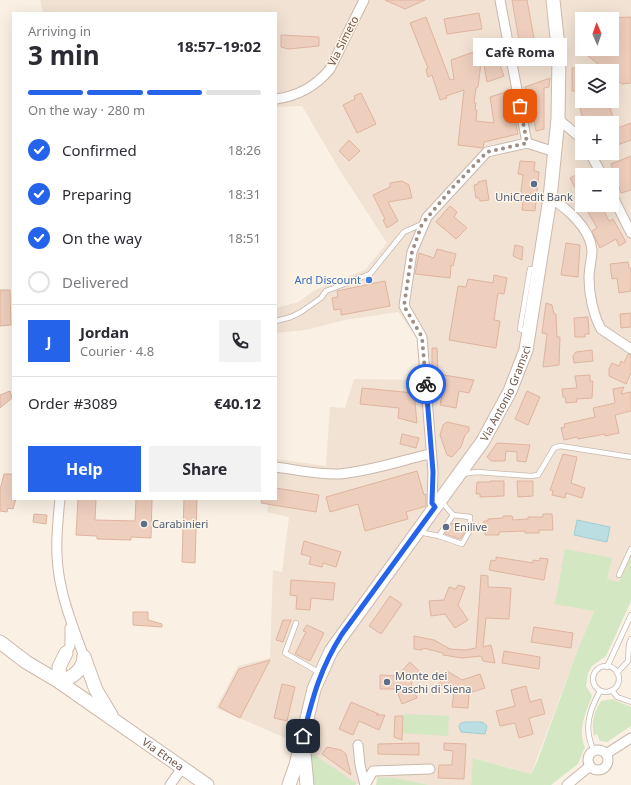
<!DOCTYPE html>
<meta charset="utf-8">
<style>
:root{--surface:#fff;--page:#f2f2f3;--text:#2b2b33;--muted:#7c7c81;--line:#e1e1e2;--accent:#2563eb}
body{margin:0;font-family:"Noto Sans",sans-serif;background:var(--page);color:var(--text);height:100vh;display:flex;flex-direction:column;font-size:15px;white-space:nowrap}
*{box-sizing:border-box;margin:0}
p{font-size:13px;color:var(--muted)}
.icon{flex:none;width:22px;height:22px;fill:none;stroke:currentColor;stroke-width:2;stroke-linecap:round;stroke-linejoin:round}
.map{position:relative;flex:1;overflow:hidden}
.drawer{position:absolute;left:12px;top:12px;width:265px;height:488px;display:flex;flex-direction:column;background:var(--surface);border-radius:0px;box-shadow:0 4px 16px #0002}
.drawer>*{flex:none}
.needle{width:26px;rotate:358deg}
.controls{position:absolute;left:575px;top:12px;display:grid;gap:8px}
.controls a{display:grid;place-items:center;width:44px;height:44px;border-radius:0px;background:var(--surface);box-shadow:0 4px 16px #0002;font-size:20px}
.pin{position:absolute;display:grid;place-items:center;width:34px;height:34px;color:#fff;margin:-17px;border-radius:8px;box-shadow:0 2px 6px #0006}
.courier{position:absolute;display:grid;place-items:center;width:40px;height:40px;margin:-20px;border:3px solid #2563eb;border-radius:50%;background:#fff;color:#222;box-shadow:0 1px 5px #0007}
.bubble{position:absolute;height:28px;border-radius:0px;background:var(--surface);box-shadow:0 4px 16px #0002;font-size:13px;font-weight:700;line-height:28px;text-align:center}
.head em{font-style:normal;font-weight:700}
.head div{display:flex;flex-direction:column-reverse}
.head{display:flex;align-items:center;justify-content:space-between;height:68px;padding:0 16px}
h1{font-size:26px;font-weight:700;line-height:30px}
.bar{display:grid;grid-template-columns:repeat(4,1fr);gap:6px 4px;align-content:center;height:48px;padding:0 16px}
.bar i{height:5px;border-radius:3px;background:var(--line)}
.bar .on{background:var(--accent)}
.bar p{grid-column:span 4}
.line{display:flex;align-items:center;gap:10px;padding:0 16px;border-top:1px solid var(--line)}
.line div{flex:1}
.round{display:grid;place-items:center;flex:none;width:42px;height:42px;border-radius:0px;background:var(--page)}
ol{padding:0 16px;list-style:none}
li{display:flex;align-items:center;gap:12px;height:44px}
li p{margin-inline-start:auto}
li .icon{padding:4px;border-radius:50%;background:var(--accent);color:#fff;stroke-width:4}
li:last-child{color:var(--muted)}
li i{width:22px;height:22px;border:2px solid var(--line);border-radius:50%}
.cta{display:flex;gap:8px;margin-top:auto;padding:8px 16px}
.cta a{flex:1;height:46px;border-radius:0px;background:var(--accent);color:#fff;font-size:16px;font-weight:700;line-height:46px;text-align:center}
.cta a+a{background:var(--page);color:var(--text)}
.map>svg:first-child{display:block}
</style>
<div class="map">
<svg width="631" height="785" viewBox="0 0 631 785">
<rect width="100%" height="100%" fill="#faf0e4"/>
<!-- residential -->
<path fill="#f1e2d3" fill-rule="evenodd" d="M40 0H631V557L619 582 607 579 578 649 531 774 474 758 471 785H430L395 778 377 777 355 785V783L295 742 216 708 238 666 270 658 273 570 282 572 289 517 267 512 269 499H276V459L326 466 330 407 345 408 354 379 419 380 418 339 398 312 345 320 306 330 276 333V308L298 302 315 290 365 270 387 243 339 169 302 106 276 107V13H43ZM582 19H612V49H582ZM582 71H612V101H582ZM582 123H612V153H582ZM582 175H612V205H582Z"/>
<!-- green -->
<g fill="#d3e7c3">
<path d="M565 549 612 558 607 579 619 582 631 557V601L606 656 592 666 588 673 586 686 592 696C586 713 577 729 585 747L578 764 551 785H471L473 758 531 774 537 762 578 649 594 611 555 604Z"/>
<path d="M612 699 631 707V726L607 742 600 741 597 734 594 736C591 723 594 712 601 701Z"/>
<path d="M404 714 449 716 448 736 403 733Z"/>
<path d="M310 752 356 783 355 785H312Z"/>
<path d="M377 777 395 778 430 785H376Z"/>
</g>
<!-- water -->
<g fill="#badee2" stroke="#a1ced3">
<path d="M577 520 610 527 607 542 574 535Z"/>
<path d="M465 722H483L487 726 485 734 461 732 459 726 461 723Z"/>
</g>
<!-- building -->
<g fill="#eecebd" stroke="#dfb49f">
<path d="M385 0H425L405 9Z"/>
<path d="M512 0H527L534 38 519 40Z"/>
<path d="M479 13 482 29 447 34 444 19Z"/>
<path d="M426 17 450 80 454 79 451 60 502 42 504 51 496 54 504 76 487 82 482 55 478 87 476 88 474 103H476L475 110H477L476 121 494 123 490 97 509 91 518 134 484 142 483 148 458 145 464 90 446 96 447 98 440 100 432 75 428 77 426 69 428 68 410 23Z"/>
<path d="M631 17V83L622 84 612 76V71H607L588 56V49H612V18Z"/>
<path d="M281 35 319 37V46L288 49 281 47Z"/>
<path d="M572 68H578L582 71V91H572Z"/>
<path d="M550 78 549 87 544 88V129L536 131 529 94 527 95 525 87Z"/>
<path d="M361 93 376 124 357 133 343 105 355 99 354 96Z"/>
<path d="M608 101 613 118 594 123H584L580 108Z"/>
<path d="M631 123V140L612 147V130Z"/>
<path d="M349 140 360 151 349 161 339 151Z"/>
<path d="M631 156V190L621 193 611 164Z"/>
<path d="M520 161 535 162 534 171 539 172 535 211 522 210 523 199H520L523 175 518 174Z"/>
<path d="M582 172V201L570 178Z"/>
<path d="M486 180 489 200 480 201 479 198H476L474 185 478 184V182Z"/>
<path d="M402 181 409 185 412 198 388 202 398 221 387 228 383 220 385 219 373 195 390 187V183Z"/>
<path d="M584 205H601L609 221 613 219 626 242 619 246 616 239 600 248 592 231 597 228Z"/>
<path d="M450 206 457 212 454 217 467 228 456 239 436 222Z"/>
<path d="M566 243 580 245 578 277 561 275Z"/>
<path d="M515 245 523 247 522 260 513 256Z"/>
<path d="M437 249 456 254 453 266 451 265 450 278 415 274 419 253 434 258Z"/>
<path d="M628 262 629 268H631V291L619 293 617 278 612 279 610 264Z"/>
<path d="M494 275 507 278 504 294 498 293 494 320 500 321 496 348 449 340 458 286 466 287 468 279 493 283Z"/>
<path d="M385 281 390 306 341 315V309L334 310 332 298 338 297 337 291Z"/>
<path d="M0 290H10L11 325 0 326Z"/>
<path d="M546 303 552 305 554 314H556L557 337H560L559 365 543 367 547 334 542 333Z"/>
<path d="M631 313V327L621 328 620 314Z"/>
<path d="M588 317 589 334H585V337H575L574 318Z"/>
<path d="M432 348H437L438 374 474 380 469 393 459 391 456 408 440 405 445 381 432 382Z"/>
<path d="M592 350 593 361 574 363 573 356 576 352Z"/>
<path d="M628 354 631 355V373L626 384 609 376V369L612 363 619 366 621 361 624 363Z"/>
<path d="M590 375V381H593L592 398 576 399 577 402 566 403 565 397H563L562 389 577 388 575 376Z"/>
<path d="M624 387 621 394 631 392V411L615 415 619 433 605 436V434L578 439 577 437 564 440 561 428 565 427 564 424 595 417 593 408 615 403 613 389Z"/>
<path d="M362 388 414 393 417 423 398 418 399 408 360 404Z"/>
<path d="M10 391 12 398 0 408V395Z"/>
<path d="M527 391 540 397 528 425 515 419Z"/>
<path d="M447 422 469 427V431L465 435 461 447 452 457 447 455 440 435 443 425Z"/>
<path d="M402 434 419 438 416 448 400 444Z"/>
<path d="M497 443 530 445 526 462 517 461V452L506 451 505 461H491L487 457Z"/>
<path d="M563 454 577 457 571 483 585 488 582 498 566 493 565 498 552 495 553 491 550 490Z"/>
<path d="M417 471 424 495 426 494V506L406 512 408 519 365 531 358 504 330 512 326 497Z"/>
<path d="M4 474H13V499H16L13 509 8 508 7 512 0 511V490Z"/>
<path d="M490 481H504V496L480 497V494H476L477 482H490Z"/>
<path d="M517 481H533V496L518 497Z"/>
<path d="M276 488 319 495 316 512 261 503 262 499H276Z"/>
<path d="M78 499H96L95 520 135 521 136 499H152L151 538 131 537V540L97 539V536L76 535Z"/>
<path d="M184 499H197L195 563 182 562Z"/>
<path d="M34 514 47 515 46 524 33 522Z"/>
<path d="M543 514H552L553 530H539V533H525V531L499 532V535H485L484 521H488V519L503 518V516H512L513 520 528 519V517H543Z"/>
<path d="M452 523 465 532 460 539 445 534Z"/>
<path d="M304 541 341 552 336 567 323 563 322 567 309 564 311 557 301 554Z"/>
<path d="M496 557 533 563V560L539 561 540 558 548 559 544 580 489 570 491 560 496 561Z"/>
<path d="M481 575 488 576V587L511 588 509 619 486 618 483 647 491 645 495 663 483 661 481 656 462 658 443 655V653L423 648 422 650 414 649V636L434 640 450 649 465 650 476 648Z"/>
<path d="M291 580 335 583 333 600 311 598 310 610 296 609 297 596 290 595Z"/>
<path d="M458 585 465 587 458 605 468 620 455 628 445 614 431 616 429 601 444 600 449 587 456 589Z"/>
<path d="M390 596 402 604 381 634 369 626Z"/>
<path d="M133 612H148V620L162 624V627L133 625Z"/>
<path d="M283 620H291L283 642 276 640Z"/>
<path d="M307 625 324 633 310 661 295 654 306 632 303 631Z"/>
<path d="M534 627 573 633 571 648 531 642Z"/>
<path d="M504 651 540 657 539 669 502 663Z"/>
<path d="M270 660 240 718 219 707 239 669Z"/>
<path d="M410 662 420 672 411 684 417 698 402 704 396 689H380V675L397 676Z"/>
<path d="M447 671 462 680 480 674 485 688 469 693 468 708 452 707 454 692 439 684Z"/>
<path d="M282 684 295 687 287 721 274 718Z"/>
<path d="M526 686 530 702 541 699 545 714 529 718 533 734 519 738 515 723 500 726 496 711 515 706 511 690Z"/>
<path d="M351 702 379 714 376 715H385L379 730 359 721 353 735 339 729Z"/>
<path d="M395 716H403L402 740 394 737Z"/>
<path d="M419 743V755L378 754V744Z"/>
<path d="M444 743 466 744 464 779 438 778 439 765H452L453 751 444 750Z"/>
<path d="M327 747 341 750 346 754 351 775 322 754Z"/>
</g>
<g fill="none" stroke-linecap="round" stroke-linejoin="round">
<!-- service casing -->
<g stroke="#cab8ab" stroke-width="6">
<g id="service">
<path d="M276 321 291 317 301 312 321 298 326 291 370 274 404 232 422 224"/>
<path d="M528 333 520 329 530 269H538"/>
<path d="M462 474 477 472 531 476 538 475 554 448 560 446 631 457"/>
<path d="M419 532 439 536 453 515 442 502"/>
<path d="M439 536 462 544 470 530V517L453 515"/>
<path d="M619 575 631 549"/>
<path d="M296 623 285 653 320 673"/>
<circle cx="606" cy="679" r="13"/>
<path d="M607 667 631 615"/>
<path d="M617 673 628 661 629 644 631 639"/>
<path d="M612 690 617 697 631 702"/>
<path d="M594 751C583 729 589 711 600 691"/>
</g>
</g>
<!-- minor casing -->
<g stroke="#cab8ab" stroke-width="11">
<g id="minor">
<path d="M500 0 527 143"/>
<path d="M276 99C298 96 316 86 330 69L364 0"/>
<path d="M558 119 582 139"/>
<path d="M590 153 602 175"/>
<path d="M612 195 631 233"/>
<path d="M550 198C567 208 590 228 592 250 592 259 589 268 589 278 589 294 593 314 601 329L631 349"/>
<path d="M276 467C297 470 319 475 340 474 369 471 397 462 425 455H431"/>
<path d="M60 499C58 518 56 536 57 555 58 590 72 624 84 657"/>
<path d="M435 507 432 503 433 472 422 337 404 306 412 252 427 217 487 152 527 143 555 152"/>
<path d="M66 653 70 646V628"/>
<path d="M358 745 360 765 365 785"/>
<circle cx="598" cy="760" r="10"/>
<path d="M606 754 631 738"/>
<path d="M170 785 182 768"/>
<path d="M365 785 373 771 430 769"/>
<path d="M567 785 590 766"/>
</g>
</g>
<!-- secondary casing -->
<g stroke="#cfb9ab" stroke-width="15">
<g id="secondary">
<path id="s1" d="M0 642 26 662 58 681 207 785"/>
<path d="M66 653 59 667 60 682C72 677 83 671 84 657"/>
<path d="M84 657 96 690 111 715"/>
<path d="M304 753 307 785"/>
<path id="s2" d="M289 785 296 765 314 689 331 651 483 441 510 391 526 350 550 198 558 119 559 56 553 0"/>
</g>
</g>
<!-- service -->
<use href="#service" stroke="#fff" stroke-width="4.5"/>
<!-- minor -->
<use href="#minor" stroke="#fff" stroke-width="9"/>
<!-- secondary -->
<use href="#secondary" stroke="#fff" stroke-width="13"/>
</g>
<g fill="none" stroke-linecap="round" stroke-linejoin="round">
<!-- done -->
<path stroke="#a08d81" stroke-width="4" stroke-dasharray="0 7.2" d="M426 384 422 337 404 306 412 252 422 224 454 186 487 152 527 143 520 106"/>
<!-- route -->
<path stroke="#2563eb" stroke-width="5" d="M303 736C313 696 320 669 342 634L435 507 432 503 433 472 426 384"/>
</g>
<!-- markers -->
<g fill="#5c6f8a" stroke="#fef5e9" stroke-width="1.5">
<circle cx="534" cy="184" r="4"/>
<circle cx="144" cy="524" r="4"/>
<circle cx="446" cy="527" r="4"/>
<circle cx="387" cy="682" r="4"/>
</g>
<circle fill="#3f7fe0" stroke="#fef5e9" stroke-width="1.5" cx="369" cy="280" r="4"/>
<g text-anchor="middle" stroke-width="3" stroke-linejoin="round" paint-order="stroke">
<!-- street labels -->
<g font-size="11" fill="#70574b" stroke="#fef5e9">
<text transform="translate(343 41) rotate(-63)" y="4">Via Simeto</text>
<text dy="4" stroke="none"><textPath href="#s2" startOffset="453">Via Antonio Gramsci</textPath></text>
<text dy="4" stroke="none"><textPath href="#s1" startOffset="198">Via Etnea</textPath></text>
</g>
<!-- service labels -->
<g font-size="11" fill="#4e5e75" stroke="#fef5e9" text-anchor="start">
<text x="534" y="201" text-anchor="middle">UniCredit Bank</text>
<text x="152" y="528">Carabinieri</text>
<text x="454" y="531">Enilive</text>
<text x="395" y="680">Monte dei<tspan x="395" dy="13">Paschi di Siena</tspan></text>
</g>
<!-- shop labels -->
<g font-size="11" fill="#366cbe" stroke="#fef5e9" text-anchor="end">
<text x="361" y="284">Ard Discount</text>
</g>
</g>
</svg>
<div class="controls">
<a><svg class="needle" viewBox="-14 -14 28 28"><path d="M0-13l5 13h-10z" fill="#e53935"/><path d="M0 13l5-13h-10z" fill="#7c7c81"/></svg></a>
<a><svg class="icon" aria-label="layers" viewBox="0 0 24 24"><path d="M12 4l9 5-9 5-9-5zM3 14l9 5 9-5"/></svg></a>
<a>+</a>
<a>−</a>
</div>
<div class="pin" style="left:520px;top:106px;background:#ea580c"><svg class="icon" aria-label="bag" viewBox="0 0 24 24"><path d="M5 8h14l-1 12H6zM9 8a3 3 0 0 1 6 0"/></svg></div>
<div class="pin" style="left:303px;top:736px;background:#1f2937"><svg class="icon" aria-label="home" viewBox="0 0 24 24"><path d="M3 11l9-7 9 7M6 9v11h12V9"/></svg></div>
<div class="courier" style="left:426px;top:384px"><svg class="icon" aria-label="bike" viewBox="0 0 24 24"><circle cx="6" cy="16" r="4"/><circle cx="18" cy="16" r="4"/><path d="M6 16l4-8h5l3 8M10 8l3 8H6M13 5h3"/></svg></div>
<div class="bubble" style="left:473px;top:38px;width:94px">Cafè Roma</div>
<section class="drawer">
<div class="head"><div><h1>3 min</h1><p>Arriving in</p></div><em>18:57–19:02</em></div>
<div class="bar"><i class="on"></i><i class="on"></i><i class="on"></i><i></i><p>On the way · 280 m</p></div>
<ol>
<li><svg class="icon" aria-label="check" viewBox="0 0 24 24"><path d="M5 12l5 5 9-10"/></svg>Confirmed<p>18:26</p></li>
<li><svg class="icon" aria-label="check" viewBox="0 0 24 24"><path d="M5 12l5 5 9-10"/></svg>Preparing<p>18:31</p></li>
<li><svg class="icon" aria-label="check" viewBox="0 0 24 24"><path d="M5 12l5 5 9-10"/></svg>On the way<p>18:51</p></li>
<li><i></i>Delivered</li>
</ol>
<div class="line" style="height:72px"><b class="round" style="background:var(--accent);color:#fff">J</b><div><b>Jordan</b><p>Courier · 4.8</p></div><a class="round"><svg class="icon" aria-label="phone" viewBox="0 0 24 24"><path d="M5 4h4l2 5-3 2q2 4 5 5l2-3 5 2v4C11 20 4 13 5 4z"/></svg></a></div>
<div class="line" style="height:52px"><div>Order #3089</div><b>€40.12</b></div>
<div class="cta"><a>Help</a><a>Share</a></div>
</section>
</div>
